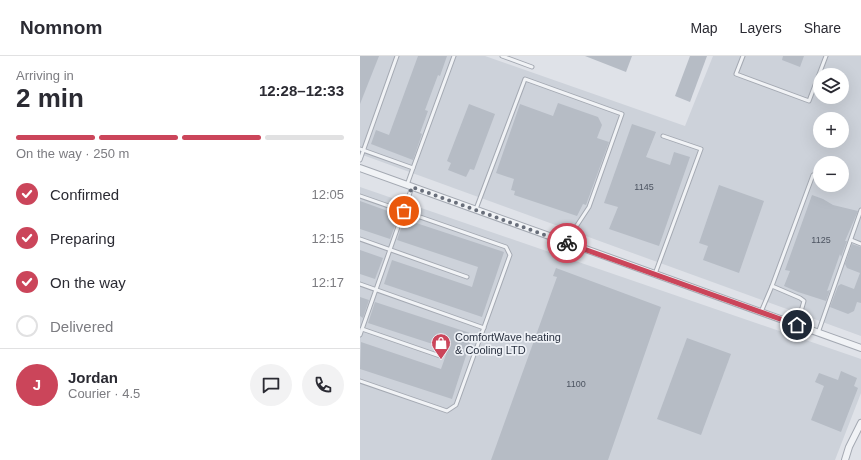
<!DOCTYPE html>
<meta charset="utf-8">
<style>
:root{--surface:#fff;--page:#f2f2f3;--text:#2b2b33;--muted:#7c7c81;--line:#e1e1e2;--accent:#cb455a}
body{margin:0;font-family:Helvetica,sans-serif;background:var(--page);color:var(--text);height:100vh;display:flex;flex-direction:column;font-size:15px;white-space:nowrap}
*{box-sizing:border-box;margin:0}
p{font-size:13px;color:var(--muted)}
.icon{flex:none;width:22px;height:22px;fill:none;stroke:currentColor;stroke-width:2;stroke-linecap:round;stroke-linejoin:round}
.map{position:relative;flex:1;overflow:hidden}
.sheet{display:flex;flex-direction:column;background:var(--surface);width:360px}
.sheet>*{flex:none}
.fabs{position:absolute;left:453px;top:12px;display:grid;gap:8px}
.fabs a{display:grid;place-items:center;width:36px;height:36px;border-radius:50%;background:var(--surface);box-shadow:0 4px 16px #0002;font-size:20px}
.pin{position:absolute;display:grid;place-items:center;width:34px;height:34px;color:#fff;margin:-17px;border:2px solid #fff;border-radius:50%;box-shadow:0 1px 4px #0007}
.courier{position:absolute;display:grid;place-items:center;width:40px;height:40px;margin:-20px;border:3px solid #cb455a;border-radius:50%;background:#fff;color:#222;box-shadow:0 1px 5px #0007}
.headline em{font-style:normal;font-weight:800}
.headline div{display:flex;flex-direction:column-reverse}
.headline{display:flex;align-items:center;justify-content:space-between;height:68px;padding:0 16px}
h1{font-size:26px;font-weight:800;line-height:30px}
.bar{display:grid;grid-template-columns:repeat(4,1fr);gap:6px 4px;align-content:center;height:48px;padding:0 16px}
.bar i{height:5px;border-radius:3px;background:var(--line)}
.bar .on{background:var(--accent)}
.bar p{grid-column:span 4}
.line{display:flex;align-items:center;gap:10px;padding:0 16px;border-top:1px solid var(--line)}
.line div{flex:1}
.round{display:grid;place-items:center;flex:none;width:42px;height:42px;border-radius:21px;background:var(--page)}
ol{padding:0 16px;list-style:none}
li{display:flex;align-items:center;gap:12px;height:44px}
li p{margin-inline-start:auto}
li .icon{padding:4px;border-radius:50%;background:var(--accent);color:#fff;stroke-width:4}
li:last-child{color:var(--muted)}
li i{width:22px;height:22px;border:2px solid var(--line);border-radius:50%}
header{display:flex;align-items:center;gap:24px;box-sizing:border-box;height:56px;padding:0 20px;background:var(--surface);border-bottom:1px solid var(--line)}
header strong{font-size:19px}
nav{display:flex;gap:22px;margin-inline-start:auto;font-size:14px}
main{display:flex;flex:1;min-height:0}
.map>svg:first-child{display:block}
</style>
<header>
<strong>Nomnom</strong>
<nav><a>Map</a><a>Layers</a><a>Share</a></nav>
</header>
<main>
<section class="sheet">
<div class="headline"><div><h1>2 min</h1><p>Arriving in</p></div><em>12:28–12:33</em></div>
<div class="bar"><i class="on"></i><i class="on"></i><i class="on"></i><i></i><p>On the way · 250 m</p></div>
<ol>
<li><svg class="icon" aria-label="check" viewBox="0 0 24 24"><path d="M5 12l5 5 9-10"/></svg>Confirmed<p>12:05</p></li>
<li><svg class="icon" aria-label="check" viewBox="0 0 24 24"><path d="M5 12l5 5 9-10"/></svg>Preparing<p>12:15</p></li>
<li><svg class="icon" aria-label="check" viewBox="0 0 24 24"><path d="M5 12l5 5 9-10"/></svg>On the way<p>12:17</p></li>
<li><i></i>Delivered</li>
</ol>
<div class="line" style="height:72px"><b class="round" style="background:var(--accent);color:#fff">J</b><div><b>Jordan</b><p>Courier · 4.5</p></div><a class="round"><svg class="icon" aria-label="chat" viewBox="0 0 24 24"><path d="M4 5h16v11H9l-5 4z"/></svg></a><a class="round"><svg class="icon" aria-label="phone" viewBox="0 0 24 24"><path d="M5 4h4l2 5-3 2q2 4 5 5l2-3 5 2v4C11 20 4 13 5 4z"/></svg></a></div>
</section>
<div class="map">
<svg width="501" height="404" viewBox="0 0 501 404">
<rect width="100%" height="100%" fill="#dfe2e8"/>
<!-- built -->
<g fill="#cdd2da" fill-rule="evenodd">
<path d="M0 0H125L325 70 353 0H501V280L0 98ZM460 19H482V41H460ZM460 63H482V85H460ZM460 107H482V129H460Z"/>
<path d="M0 131 501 303V337L475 404H0Z"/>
</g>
<!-- building -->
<g fill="#b6bcc5">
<path d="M0 0H19L0 48Z"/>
<path d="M58 0H87L80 20 78 19 65 54 68 55 60 77 62 78 53 104 11 88 16 74 29 79Z"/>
<path d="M225 0H272L266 16Z"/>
<path d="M330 0H347L330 46 315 40Z"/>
<path d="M423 0H444L440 11 422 4Z"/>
<path d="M198 47 238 61 242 69 237 82 249 86 226 149 223 148 217 160 154 139 155 135 151 134 154 123 136 117 160 48 193 60Z"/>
<path d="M109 48 135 58 114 114 110 113 106 121 88 114 91 107 87 105Z"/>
<path d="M272 68 296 76 286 101 310 109 314 96 330 101 299 190 249 173 258 151 244 147Z"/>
<path d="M359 129 404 145 379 217 343 204 348 190 339 187Z"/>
<path d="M452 139 463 143 473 149 498 155 485 185H487L481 201 480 198 467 235 470 234 466 245 438 236 424 230 430 215 425 214Z"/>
<path d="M0 145 39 159 30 183 0 173Z"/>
<path d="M44 163 144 196 122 261 24 228 32 204 112 231 118 211 37 184Z"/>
<path d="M492 188 501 191V247L497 246 494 255 488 258 470 251 478 230 481 228 494 233 500 217 487 212 485 208Z"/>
<path d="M0 194 23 202 15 223 0 218Z"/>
<path d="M196 212 301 251 248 404H131L197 221 193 220Z"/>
<path d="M0 241 9 244 3 262 0 260Z"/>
<path d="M15 246 113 278 92 343 0 313 1 286 81 313 88 293 8 267Z"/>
<path d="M327 282 371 298 341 379 297 363Z"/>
<path d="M481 315 497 322 494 330 498 332 481 376 451 364 464 330 455 326 459 317 478 324Z"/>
</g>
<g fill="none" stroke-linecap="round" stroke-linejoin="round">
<!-- service casing -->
<g stroke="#a4a9b2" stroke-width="5">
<g id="service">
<path d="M142 0 172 11"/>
<path d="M383 0 376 18 449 45 466 0"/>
<path d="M0 93 53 112 94 0"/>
<path d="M0 104 37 0"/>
<path d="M47 129 53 112"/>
<path d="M0 140 146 191 150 199 96 349 87 355 0 325"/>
<path d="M116 153 165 23 262 58 229 151 206 186"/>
<path d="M0 183 107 221"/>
<path d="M491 184 501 188"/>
<path d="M295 218 341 93 303 80"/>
<path d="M0 228 124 272"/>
<path d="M412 230 440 242 444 245 437 269"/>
<path d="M401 256 412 230 453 119 460 121"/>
<path d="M2 273 80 300"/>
<path d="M458 277 501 154"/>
<path d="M0 279 52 131"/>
</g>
</g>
<!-- minor casing -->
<g stroke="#a4a9b2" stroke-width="8">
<g id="minor">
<path d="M0 112 501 292"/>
<path d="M485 404 489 391 501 367"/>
</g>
</g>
<!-- service -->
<use href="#service" stroke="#f1f3f6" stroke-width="3"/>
<!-- minor -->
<use href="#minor" stroke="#f1f3f6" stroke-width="6"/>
</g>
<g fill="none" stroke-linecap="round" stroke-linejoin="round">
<!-- done -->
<path stroke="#686e7a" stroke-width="4" stroke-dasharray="0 7.2" d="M44 155 52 131 207 187"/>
<!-- route -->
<path stroke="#cb455a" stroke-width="5" d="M207 187 437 269"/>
</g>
<!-- icons -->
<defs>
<g id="shop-pin" transform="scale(1)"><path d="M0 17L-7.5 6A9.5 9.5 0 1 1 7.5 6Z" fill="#cb455a" stroke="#eef1f6"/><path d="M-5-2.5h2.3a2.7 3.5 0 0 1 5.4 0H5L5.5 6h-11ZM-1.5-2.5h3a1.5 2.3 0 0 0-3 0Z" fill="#fff"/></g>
</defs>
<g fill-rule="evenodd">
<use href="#shop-pin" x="81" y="287"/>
</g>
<g text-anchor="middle" stroke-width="3.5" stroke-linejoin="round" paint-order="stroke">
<!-- number labels -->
<g font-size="9" fill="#4c5360">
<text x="284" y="134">1145</text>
<text x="461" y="187">1125</text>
<text x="216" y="331">1100</text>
</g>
<!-- poi labels -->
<g font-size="11" fill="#28303f" stroke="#eef1f6" text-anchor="start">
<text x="95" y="285">ComfortWave heating<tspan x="95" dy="13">&amp; Cooling LTD</tspan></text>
</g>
</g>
</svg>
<div class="fabs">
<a><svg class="icon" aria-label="layers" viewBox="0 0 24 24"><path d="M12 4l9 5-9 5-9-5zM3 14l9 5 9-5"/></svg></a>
<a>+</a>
<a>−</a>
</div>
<div class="pin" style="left:44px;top:155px;background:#ea580c"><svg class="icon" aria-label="bag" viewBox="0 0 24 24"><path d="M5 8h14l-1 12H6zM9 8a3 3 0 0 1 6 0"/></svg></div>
<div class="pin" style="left:437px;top:269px;background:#1f2937"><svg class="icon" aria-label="home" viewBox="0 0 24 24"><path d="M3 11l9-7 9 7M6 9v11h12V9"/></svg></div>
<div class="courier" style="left:207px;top:187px"><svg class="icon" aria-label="bike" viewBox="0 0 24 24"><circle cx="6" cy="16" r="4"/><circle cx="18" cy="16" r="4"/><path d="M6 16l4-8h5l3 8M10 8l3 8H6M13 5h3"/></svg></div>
</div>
</main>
